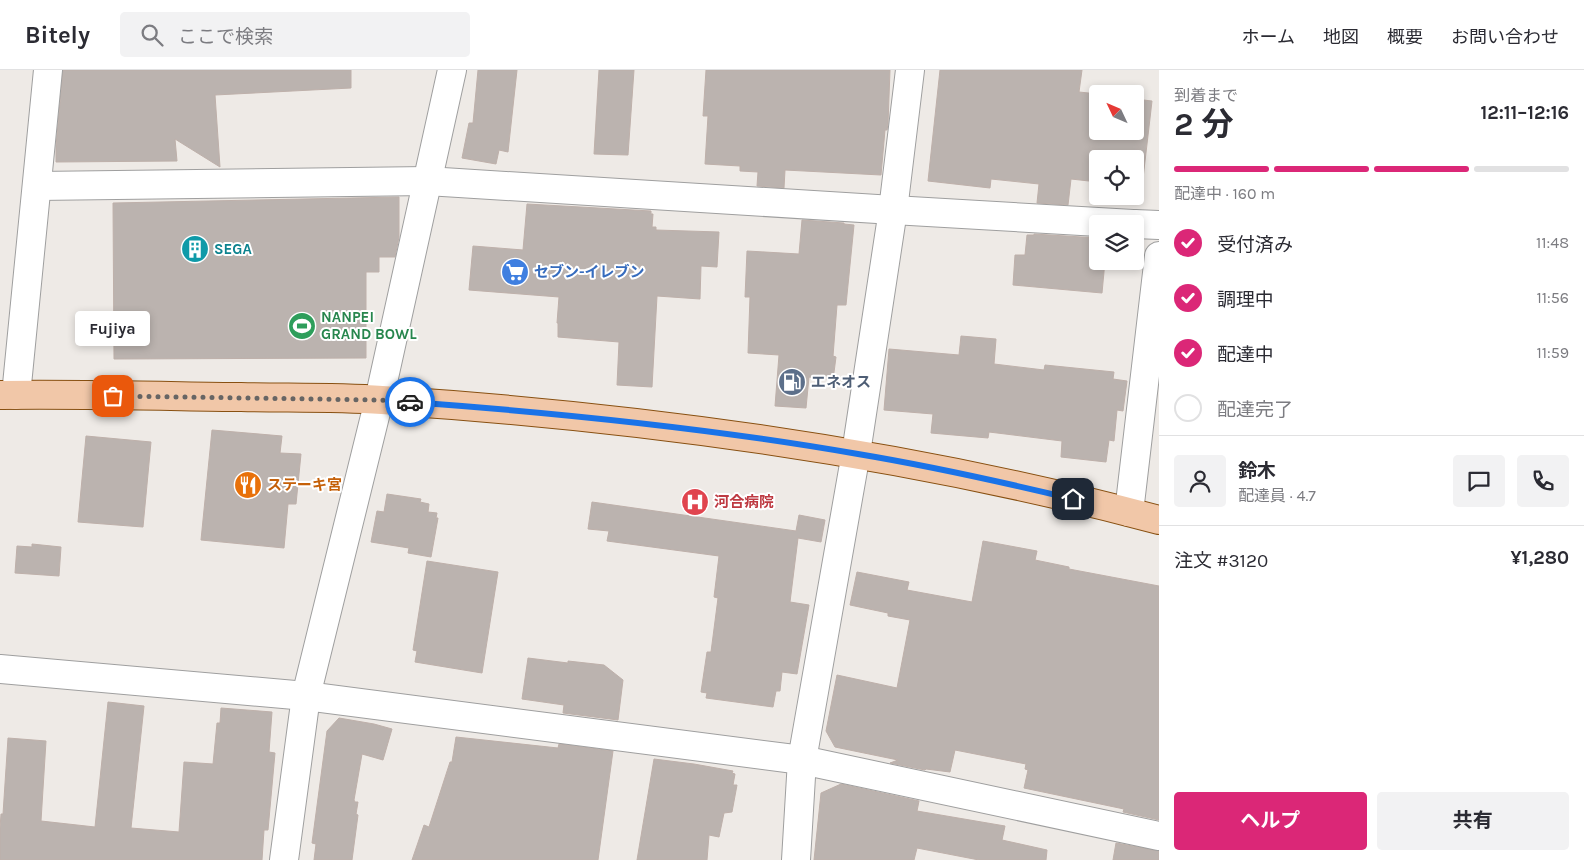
<!DOCTYPE html>
<html lang="ja">
<meta charset="utf-8">
<style>
:root{--surface:#fff;--page:#f2f2f3;--text:#2b2b33;--muted:#7c7c81;--line:#e1e1e2;--accent:#db2777}
body{margin:0;font-family:Karla,"Noto Sans JP",sans-serif;background:var(--page);color:var(--text);height:100vh;display:flex;flex-direction:column;font-size:19px;white-space:nowrap}
*{box-sizing:border-box;margin:0}
p{font-size:16px;color:var(--muted)}
.icon{flex:none;width:28px;height:28px;fill:none;stroke:currentColor;stroke-width:2;stroke-linecap:round;stroke-linejoin:round}
.map{position:relative;flex:1;overflow:hidden}
.panel{display:flex;flex-direction:column;background:var(--surface);width:425px}
.panel>*{flex:none}
.needle{width:32px;rotate:314deg}
.controls{position:absolute;left:1089px;top:15px;display:grid;gap:10px}
.controls a{display:grid;place-items:center;width:55px;height:55px;border-radius:5px;background:var(--surface);box-shadow:0 2px 8px #0003;font-size:25px}
.pin{position:absolute;display:grid;place-items:center;width:42px;height:42px;color:#fff;margin:-21px;border-radius:10px;box-shadow:0 2px 8px #0006}
.courier{position:absolute;display:grid;place-items:center;width:50px;height:50px;margin:-25px;border:4px solid #1a73e8;border-radius:50%;background:#fff;color:#222;box-shadow:0 1px 6px #0007}
.bubble{position:absolute;height:35px;border-radius:5px;background:var(--surface);box-shadow:0 2px 8px #0003;font-size:16px;font-weight:700;line-height:35px;text-align:center}
.overview em{font-style:normal;font-weight:700}
.overview div{display:flex;flex-direction:column-reverse}
.overview{display:flex;align-items:center;justify-content:space-between;height:85px;padding:0 15px}
h1{font-size:32px;font-weight:700;line-height:38px}
.bar{display:grid;grid-template-columns:repeat(4,1fr);gap:8px 5px;align-content:center;height:60px;padding:0 15px}
.bar i{height:6px;border-radius:4px;background:var(--line)}
.bar .selected{background:var(--accent)}
.bar p{grid-column:span 4}
.line{display:flex;align-items:center;gap:12px;padding:0 15px;border-top:1px solid var(--line)}
.line div{flex:1}
.round{display:grid;place-items:center;flex:none;width:52px;height:52px;border-radius:5px;background:var(--page)}
ol{padding:0 15px;list-style:none}
li{display:flex;align-items:center;gap:15px;height:55px}
li p{margin-inline-start:auto}
li .icon{padding:5px;border-radius:50%;background:var(--accent);color:#fff;stroke-width:4}
li:last-child{color:var(--muted)}
li i{width:28px;height:28px;border:2px solid var(--line);border-radius:50%}
.button{display:flex;gap:10px;margin-top:auto;padding:10px 15px}
.button a{flex:1;height:58px;border-radius:5px;background:var(--accent);color:#fff;font-size:20px;font-weight:700;line-height:58px;text-align:center}
.button a+a{background:var(--page);color:var(--text)}
header{display:flex;align-items:center;gap:30px;box-sizing:border-box;height:70px;padding:0 25px;background:var(--surface);border-bottom:1px solid var(--line)}
header strong{font-size:24px}
nav{display:flex;gap:28px;margin-inline-start:auto;font-size:18px}
.search{width:350px;height:45px;background:var(--page);display:flex;align-items:center;gap:12px;box-sizing:border-box;padding:0 18px;border-radius:5px;color:var(--muted);font-size:19px}
main{display:flex;flex:1;min-height:0}
.map>svg:first-child{display:block}
</style>
<header>
<strong>Bitely</strong>
<div class="search"><svg class="icon" aria-label="search" viewBox="0 0 24 24"><circle cx="10" cy="10" r="6"/><path d="M15 15l6 6"/></svg>ここで検索</div>
<nav><a>ホーム</a><a>地図</a><a>概要</a><a>お問い合わせ</a></nav>
</header>
<main>
<div class="map">
<svg width="1159" height="790" viewBox="0 0 1159 790">
<rect width="100%" height="100%" fill="#eeeae6"/>
<!-- building -->
<g fill="#bbb3af" stroke="#beb0aa">
<path d="M63 0H351V18L215 25 220 97 175 69 177 91 56 92V76Z"/>
<path d="M478 0H517L508 82 499 80 496 94 462 88 469 53H473Z"/>
<path d="M599 0H634L628 85 594 84Z"/>
<path d="M706 0H890L888 54 887 60H885L881 105 785 100 784 118 757 116 758 102 740 101V96L705 94 708 46H703Z"/>
<path d="M940 0H1082L1079 22 1098 24V61H1135V29L1152 31 1142 117 1135 116V89H1098V112L1071 109 1068 135 1037 133 1039 114 991 109 990 118 928 111Z"/>
<path d="M399 127V167L395 187H379V202H366V288L114 289 113 133Z"/>
<path d="M527 134 651 141V144H653L652 157H656V160L719 162 717 197 701 196 700 229 657 226 652 317 617 315 619 272 558 267V253H557L559 227 469 220 473 176 523 180Z"/>
<path d="M802 150 844 153V154L854 155 846 235H837L833 286 836 287 833 310 809 307 806 338 775 336 779 285 748 283 750 227H745L747 181 799 184Z"/>
<path d="M1034 164 1098 168V191H1105L1102 223 1013 215 1015 185H1025L1027 165H1034Z"/>
<path d="M961 266 996 269 994 294 1044 300 1045 295 1114 302 1113 309 1127 311 1123 341 1117 340 1114 371 1109 370 1106 392 1061 387 1062 371 989 362 988 368 931 363 933 344 884 340 889 279 959 285Z"/>
<path d="M212 360 282 366 280 383 301 384 296 434H288L284 478 201 470Z"/>
<path d="M86 366 151 372 143 457 78 452Z"/>
<path d="M387 424 421 429 420 432 429 434 428 442 437 443 436 448H438L431 487 408 483 409 478 371 472 377 441 384 442Z"/>
<path d="M592 432 796 461 799 445 825 450 821 472 798 468 790 532 809 535 797 604 782 602 780 621H776L773 637 706 628 707 623 701 622 707 582H711L718 528 714 527 719 486 607 471 609 461 588 459Z"/>
<path d="M983 471 1037 481 1035 490 1069 497V499L1159 516V750L1123 742 1124 739 1024 718 1028 700 1025 699 1026 694 955 680 950 702 926 699 925 700 890 693 898 690 835 677 826 661 837 605 897 618 910 550 888 546V543L850 535 857 502 909 512 907 520 972 532Z"/>
<path d="M32 474 61 477 59 506 15 503 17 476 32 477Z"/>
<path d="M427 491 498 502 482 603 415 592 417 581 413 580Z"/>
<path d="M528 588 568 593V591L604 595 623 610 618 650 563 643 564 635 522 629Z"/>
<path d="M108 632 144 636 131 758 179 762 184 692 213 694 217 653H220L221 638 272 642 269 682 275 683 268 760H264L262 790H0V758L1 744H3L8 668 46 671 41 751 95 757Z"/>
<path d="M339 648 374 654 392 659 383 690 362 684 354 730 355 732H358L356 744 358 745 352 790H314L316 774 312 773 327 661Z"/>
<path d="M456 667 558 678 559 674 613 681 598 790H412L424 755 429 757 450 692H452Z"/>
<path d="M654 689 694 694 733 701 732 703 735 704 733 715H737L732 742 724 743 719 767 709 765 707 790H637Z"/>
<path d="M841 714 919 731 917 741 1005 756 1002 770 1047 780 1046 790H979L917 778 914 790H814L821 723Z"/>
<path d="M1116 773 1159 781V790H1113Z"/>
</g>
<g fill="none" stroke-linecap="round" stroke-linejoin="round">
<!-- minor casing -->
<g stroke="#9f9f9f" stroke-width="30">
<g id="minor">
<path d="M37 116 427 111 893 140 1133 154"/>
<path d="M1135 154 1159 155"/>
<path d="M16 325 48 0"/>
<path d="M1129 442 1159 186"/>
<path d="M0 599 306 626 802 690 1159 766"/>
<path d="M284 790 306 626 379 330 452 0"/>
<path d="M796 790 802 690 856 383 893 140 910 0"/>
</g>
</g>
<!-- major casing -->
<g stroke="#885011" stroke-width="30">
<path id="major" d="M0 325C80 324 161 326 241 327 288 328 335 327 382 330 644 347 905 382 1159 450"/>
</g>
<!-- minor -->
<use href="#minor" stroke="#fff" stroke-width="28"/>
<!-- major -->
<use href="#major" stroke="#f1c7a8" stroke-width="28"/>
</g>
<g fill="none" stroke-linecap="round" stroke-linejoin="round">
<!-- done -->
<path stroke="#676564" stroke-width="5" stroke-dasharray="0 9" d="M113 326 379 330 410 332"/>
<!-- route -->
<path stroke="#1a73e8" stroke-width="6" d="M410 332C560 343 710 358 858 384 930 396 1002 412 1073 429"/>
</g>
<!-- icons -->
<defs>
<g id="building-disc" transform="scale(1.4375)"><circle r="9.5" fill="#0f9aa8" stroke="#fff"/><path d="M-4-6H4V6H1V3H-1V6H-4ZM-2.5-4.3h1.7v1.8h-1.7ZM.8-4.3h1.7v1.8H.8ZM-2.5-1h1.7V.8h-1.7ZM.8-1h1.7V.8H.8Z" fill="#fff"/></g>
<g id="supermarket-disc" transform="scale(1.4375)"><circle r="9.5" fill="#3f7fe0" stroke="#fff"/><path d="M-6-5.5h2.5l.6 2H6L4.5 2H-2.5L-4.4-4H-6ZM-1.5 3.2a1.3 1.3 0 1 0 .1 0ZM3 3.2a1.3 1.3 0 1 0 .1 0Z" fill="#fff"/></g>
<g id="stadium-disc" transform="scale(1.4375)"><circle r="9.5" fill="#2e9e5b" stroke="#fff"/><path d="M0-5a6.5 5 0 1 0 0 10a6.5 5 0 1 0 0-10ZM-3.5-1.8h7v3.6h-7Z" fill="#fff"/></g>
<g id="fuel-disc" transform="scale(1.4375)"><circle r="9.5" fill="#5c6f8a" stroke="#fff"/><path d="M-5.5-6h7V0h2V4h1.3V-2.5L3-4.5l.8-.8L6-3V5H2.5V1h-1V6h-7ZM-4.2-4.7v3.2H.2V-4.7Z" fill="#fff"/></g>
<g id="restaurant-disc" transform="scale(1.4375)"><circle r="9.5" fill="#e8710a" stroke="#fff"/><path d="M-5-6h1v4h1v-4h1v4h1v-4h1v5L-1.5 .5V6h-2V.5L-5-1ZM5-6V6H3V1.5H1.5Q1.5-4 5-6Z" fill="#fff"/></g>
<g id="hospital-disc" transform="scale(1.4375)"><circle r="9.5" fill="#e0444e" stroke="#fff"/><path d="M-5-5h3v3.5h4V-5h3V5h-3V1.5h-4V5h-3Z" fill="#fff"/></g>
</defs>
<g fill-rule="evenodd">
<use href="#building-disc" x="195" y="179"/>
<use href="#supermarket-disc" x="515" y="202"/>
<use href="#stadium-disc" x="302" y="256"/>
<use href="#fuel-disc" x="792" y="312"/>
<use href="#restaurant-disc" x="248" y="415"/>
<use href="#hospital-disc" x="695" y="432"/>
</g>
<g text-anchor="middle" stroke-width="4" stroke-linejoin="round" paint-order="stroke">
<!-- culture labels -->
<g font-size="15" font-weight="bold" fill="#0d838f" stroke="#fff" text-anchor="start">
<text x="214" y="184">SEGA</text>
</g>
<!-- shop labels -->
<g font-size="15" font-weight="bold" fill="#366cbe" stroke="#fff" text-anchor="start">
<text x="534" y="207">セブン-イレブン</text>
</g>
<!-- leisure labels -->
<g font-size="15" font-weight="bold" fill="#27864d" stroke="#fff" text-anchor="start">
<text x="321" y="252">NANPEI<tspan x="321" dy="17">GRAND BOWL</tspan></text>
</g>
<!-- service labels -->
<g font-size="15" font-weight="bold" fill="#4e5e75" stroke="#fff" text-anchor="start">
<text x="811" y="317">エネオス</text>
</g>
<!-- food labels -->
<g font-size="15" font-weight="bold" fill="#c56008" stroke="#fff" text-anchor="start">
<text x="267" y="420">ステーキ宮</text>
</g>
<!-- health labels -->
<g font-size="15" font-weight="bold" fill="#be3a42" stroke="#fff" text-anchor="start">
<text x="714" y="437">河合病院</text>
</g>
</g>
</svg>
<div class="controls">
<a><svg class="needle" viewBox="-14 -14 28 28"><path d="M0-13l5 13h-10z" fill="#e53935"/><path d="M0 13l5-13h-10z" fill="#7c7c81"/></svg></a>
<a><svg class="icon" aria-label="locate" viewBox="0 0 24 24"><circle cx="12" cy="12" r="6"/><path d="M12 2v4M12 18v4M2 12h4M18 12h4"/></svg></a>
<a><svg class="icon" aria-label="layers" viewBox="0 0 24 24"><path d="M12 4l9 5-9 5-9-5zM3 14l9 5 9-5"/></svg></a>
</div>
<div class="pin" style="left:113px;top:326px;background:#ea580c"><svg class="icon" aria-label="bag" viewBox="0 0 24 24"><path d="M5 8h14l-1 12H6zM9 8a3 3 0 0 1 6 0"/></svg></div>
<div class="pin" style="left:1073px;top:429px;background:#1f2937"><svg class="icon" aria-label="home" viewBox="0 0 24 24"><path d="M3 11l9-7 9 7M6 9v11h12V9"/></svg></div>
<div class="courier" style="left:410px;top:332px"><svg class="icon" aria-label="car" viewBox="0 0 24 24"><path d="M5 17H2v-5l4-1 3-4h7l3 4 3 1v5h-3M9 17h6M6 11h13"/><circle cx="7" cy="17" r="2"/><circle cx="17" cy="17" r="2"/></svg></div>
<div class="bubble" style="left:75px;top:241px;width:75px">Fujiya</div>
</div>
<section class="panel">
<div class="overview"><div><h1>2 分</h1><p>到着まで</p></div><em>12:11–12:16</em></div>
<div class="bar"><i class="selected"></i><i class="selected"></i><i class="selected"></i><i></i><p>配達中 · 160 m</p></div>
<ol>
<li><svg class="icon" aria-label="check" viewBox="0 0 24 24"><path d="M5 12l5 5 9-10"/></svg>受付済み<p>11:48</p></li>
<li><svg class="icon" aria-label="check" viewBox="0 0 24 24"><path d="M5 12l5 5 9-10"/></svg>調理中<p>11:56</p></li>
<li><svg class="icon" aria-label="check" viewBox="0 0 24 24"><path d="M5 12l5 5 9-10"/></svg>配達中<p>11:59</p></li>
<li><i></i>配達完了</li>
</ol>
<div class="line" style="height:90px"><a class="round"><svg class="icon" aria-label="person" viewBox="0 0 24 24"><circle cx="12" cy="8" r="4"/><path d="M4 21q1-7 8-7t8 7"/></svg></a><div><b>鈴木</b><p>配達員 · 4.7</p></div><a class="round"><svg class="icon" aria-label="chat" viewBox="0 0 24 24"><path d="M4 5h16v11H9l-5 4z"/></svg></a><a class="round"><svg class="icon" aria-label="phone" viewBox="0 0 24 24"><path d="M5 4h4l2 5-3 2q2 4 5 5l2-3 5 2v4C11 20 4 13 5 4z"/></svg></a></div>
<div class="line" style="height:65px"><div>注文 #3120</div><b>¥1,280</b></div>
<div class="button"><a>ヘルプ</a><a>共有</a></div>
</section>
</main>
